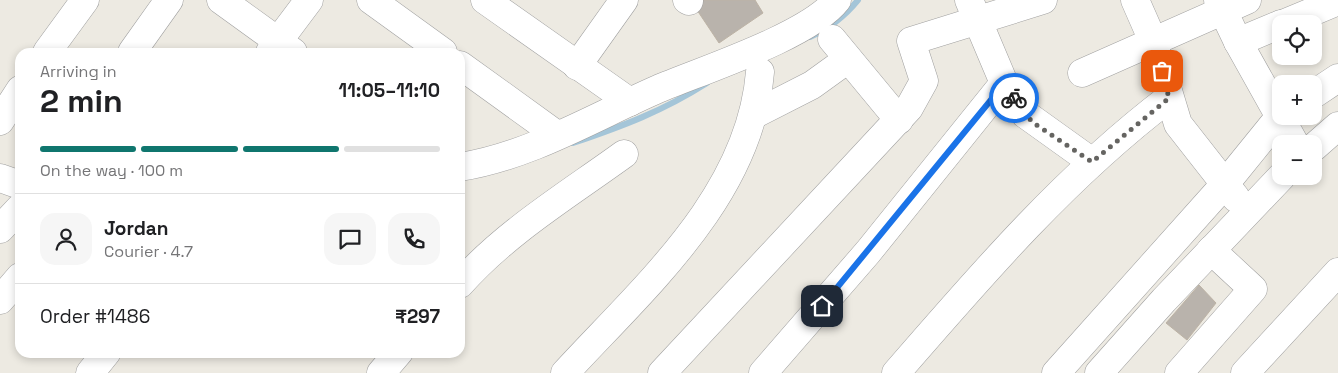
<!DOCTYPE html>
<meta charset="utf-8">
<style>
:root{--surface:#fff;--page:#f6f6f6;--text:#202124;--muted:#757577;--line:#e0e0e0;--accent:#0f766e}
body{margin:0;font-family:"Space Grotesk",sans-serif;background:var(--page);color:var(--text);height:100vh;display:flex;flex-direction:column;font-size:19px;white-space:nowrap}
*{box-sizing:border-box;margin:0}
p{font-size:16px;color:var(--muted)}
.icon{flex:none;width:28px;height:28px;fill:none;stroke:currentColor;stroke-width:2;stroke-linecap:round;stroke-linejoin:round}
.map{position:relative;flex:1;overflow:hidden}
.panel{position:absolute;left:15px;top:48px;width:450px;height:310px;display:flex;flex-direction:column;background:var(--surface);border-radius:15px;box-shadow:0 2px 8px #0003}
.panel>*{flex:none}
.controls{position:absolute;left:1272px;top:15px;display:grid;gap:10px}
.controls a{display:grid;place-items:center;width:50px;height:50px;border-radius:10px;background:var(--surface);box-shadow:0 2px 8px #0003;font-size:25px}
.pin{position:absolute;display:grid;place-items:center;width:42px;height:42px;color:#fff;margin:-21px;border-radius:10px;box-shadow:0 2px 8px #0006}
.courier{position:absolute;display:grid;place-items:center;width:50px;height:50px;margin:-25px;border:4px solid #1a73e8;border-radius:50%;background:#fff;color:#222;box-shadow:0 1px 6px #0007}
.summary em{font-style:normal;font-weight:800}
.summary div{display:flex;flex-direction:column-reverse}
.summary{display:flex;align-items:center;justify-content:space-between;height:85px;padding:0 25px}
h1{font-size:32px;font-weight:800;line-height:38px}
.bar{display:grid;grid-template-columns:repeat(4,1fr);gap:8px 5px;align-content:center;height:60px;padding:0 25px}
.bar i{height:6px;border-radius:4px;background:var(--line)}
.bar .on{background:var(--accent)}
.bar p{grid-column:span 4}
.line{display:flex;align-items:center;gap:12px;padding:0 25px;border-top:1px solid var(--line)}
.line div{flex:1}
.round{display:grid;place-items:center;flex:none;width:52px;height:52px;border-radius:15px;background:var(--page)}
.map>svg:first-child{display:block}
</style>
<div class="map">
<svg width="1338" height="373" viewBox="0 0 1338 373">
<rect width="100%" height="100%" fill="#edeae2"/>
<g fill="none" stroke-linecap="round" stroke-linejoin="round">
<!-- stream -->
<g stroke="#a4c5d8" stroke-width="6">
<path d="M810 37C828 29 845 16 858 0"/>
<path d="M573 143C623 126 663 111 707 83"/>
</g>
</g>
<!-- building -->
<g fill="#b9b3ac" stroke="#bdb3a5">
<path d="M699 0H755L763 13 719 43 693 4Z"/>
<path d="M1199 285 1216 303 1187 340 1166 323Z"/>
</g>
<g fill="none" stroke-linecap="round" stroke-linejoin="round">
<!-- minor casing -->
<g stroke="#a0a0a0" stroke-width="29">
<g id="minor">
<path d="M221 0 293 52"/>
<path d="M371 0 443 52"/>
<path d="M485 0 630 102"/>
<path d="M687 0 689 1"/>
<path d="M969 0 1004 83 1025 114 1092 162"/>
<path d="M1135 0 1153 41 1178 124 1236 198"/>
<path d="M1218 0 1238 42 1295 144"/>
<path d="M1283 24 1338 1"/>
<path d="M832 39 899 120"/>
<path d="M1238 42 1281 24"/>
<path d="M47 52 85 0"/>
<path d="M132 52 169 0"/>
<path d="M270 52 309 0"/>
<path d="M460 65 557 135"/>
<path d="M577 66 624 0"/>
<path d="M1082 73 1247 0"/>
<path d="M1314 94 1338 78"/>
<path d="M753 115 812 85 848 59"/>
<path d="M0 121 20 90"/>
<path d="M1314 147 1338 126"/>
<path d="M460 167C530 156 594 117 658 89 703 70 809 36 837 0"/>
<path d="M0 178 20 185"/>
<path d="M0 229 20 208"/>
<path d="M460 284C506 232 569 194 624 154"/>
<path d="M0 300 20 277"/>
<path d="M90 373 107 352"/>
<path d="M381 373 399 352"/>
<path d="M565 373C644 287 750 196 760 72"/>
<path d="M662 373 909 108 924 81 911 41 1043 0"/>
<path d="M763 373 868 252 1004 83"/>
<path d="M896 373C980 276 1066 176 1169 98"/>
<path d="M1056 373 1225 184 1281 115"/>
<path d="M1099 373 1164 300 1282 176"/>
<path d="M1179 373 1253 289 1211 250"/>
<path d="M1245 373 1338 272"/>
</g>
</g>
<!-- minor -->
<use href="#minor" stroke="#fff" stroke-width="28"/>
</g>
<g fill="none" stroke-linecap="round" stroke-linejoin="round">
<!-- done -->
<path stroke="#656461" stroke-width="5" stroke-dasharray="0 9" d="M1014 98 1032 122 1092 162 1169 98 1162 71"/>
<!-- route -->
<path stroke="#1a73e8" stroke-width="6" d="M822 306 1004 84 1014 98"/>
</g>
</svg>
<div class="controls">
<a><svg class="icon" aria-label="locate" viewBox="0 0 24 24"><circle cx="12" cy="12" r="6"/><path d="M12 2v4M12 18v4M2 12h4M18 12h4"/></svg></a>
<a>+</a>
<a>−</a>
</div>
<div class="pin" style="left:1162px;top:71px;background:#ea580c"><svg class="icon" aria-label="bag" viewBox="0 0 24 24"><path d="M5 8h14l-1 12H6zM9 8a3 3 0 0 1 6 0"/></svg></div>
<div class="pin" style="left:822px;top:306px;background:#1f2937"><svg class="icon" aria-label="home" viewBox="0 0 24 24"><path d="M3 11l9-7 9 7M6 9v11h12V9"/></svg></div>
<div class="courier" style="left:1014px;top:98px"><svg class="icon" aria-label="bike" viewBox="0 0 24 24"><circle cx="6" cy="16" r="4"/><circle cx="18" cy="16" r="4"/><path d="M6 16l4-8h5l3 8M10 8l3 8H6M13 5h3"/></svg></div>
<section class="panel">
<div class="summary"><div><h1>2 min</h1><p>Arriving in</p></div><em>11:05–11:10</em></div>
<div class="bar"><i class="on"></i><i class="on"></i><i class="on"></i><i></i><p>On the way · 100 m</p></div>
<div class="line" style="height:90px"><a class="round"><svg class="icon" aria-label="person" viewBox="0 0 24 24"><circle cx="12" cy="8" r="4"/><path d="M4 21q1-7 8-7t8 7"/></svg></a><div><b>Jordan</b><p>Courier · 4.7</p></div><a class="round"><svg class="icon" aria-label="chat" viewBox="0 0 24 24"><path d="M4 5h16v11H9l-5 4z"/></svg></a><a class="round"><svg class="icon" aria-label="phone" viewBox="0 0 24 24"><path d="M5 4h4l2 5-3 2q2 4 5 5l2-3 5 2v4C11 20 4 13 5 4z"/></svg></a></div>
<div class="line" style="height:65px"><div>Order #1486</div><b>₹297</b></div>
</section>
</div>
